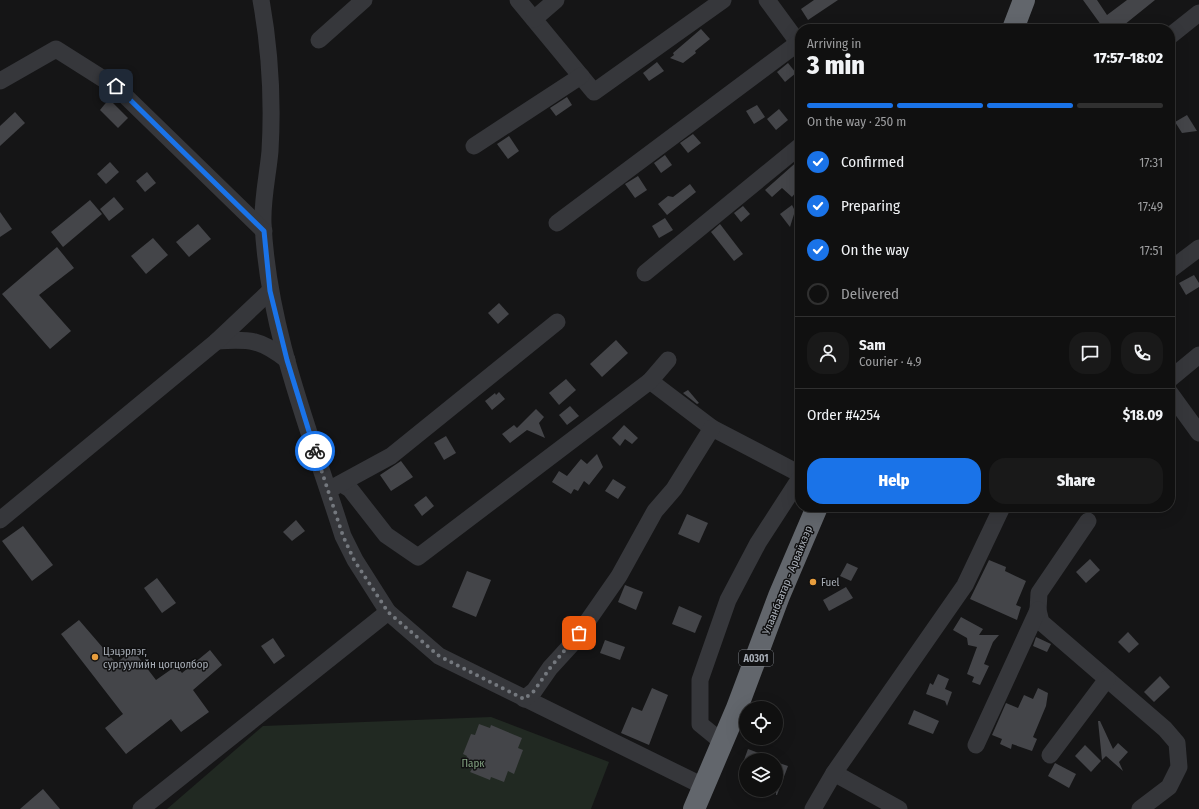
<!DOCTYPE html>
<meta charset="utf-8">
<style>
:root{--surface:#101010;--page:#191919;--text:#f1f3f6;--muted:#9c9d9f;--line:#303030;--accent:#1a73e8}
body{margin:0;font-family:"Fira Sans Condensed",sans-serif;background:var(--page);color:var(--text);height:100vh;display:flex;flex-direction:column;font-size:15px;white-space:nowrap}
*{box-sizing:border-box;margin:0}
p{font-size:13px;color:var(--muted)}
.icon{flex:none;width:22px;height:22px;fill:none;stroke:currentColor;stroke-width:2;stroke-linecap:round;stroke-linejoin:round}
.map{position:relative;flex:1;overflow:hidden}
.details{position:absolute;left:795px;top:24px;width:380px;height:488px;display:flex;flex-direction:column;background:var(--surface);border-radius:16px;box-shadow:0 4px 16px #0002,0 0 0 1px var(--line)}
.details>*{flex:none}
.tools{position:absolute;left:739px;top:701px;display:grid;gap:8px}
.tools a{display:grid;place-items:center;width:44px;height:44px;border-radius:50%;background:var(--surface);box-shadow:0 4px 16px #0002,0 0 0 1px var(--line);font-size:20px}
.pin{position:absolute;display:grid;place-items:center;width:34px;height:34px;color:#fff;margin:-17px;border-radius:8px;box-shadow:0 2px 6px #0006}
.courier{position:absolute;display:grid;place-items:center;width:40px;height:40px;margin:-20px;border:3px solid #1a73e8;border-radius:50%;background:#fff;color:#222;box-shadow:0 1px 5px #0007}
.summary em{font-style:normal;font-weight:800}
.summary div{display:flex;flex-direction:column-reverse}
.summary{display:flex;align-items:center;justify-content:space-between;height:68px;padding:0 12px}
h1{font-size:26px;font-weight:800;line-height:30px}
.bar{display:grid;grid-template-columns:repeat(4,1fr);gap:6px 4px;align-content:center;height:48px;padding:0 12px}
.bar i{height:5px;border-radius:3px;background:var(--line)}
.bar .current{background:var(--accent)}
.bar p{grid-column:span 4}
.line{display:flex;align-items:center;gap:10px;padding:0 12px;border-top:1px solid var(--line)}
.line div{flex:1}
.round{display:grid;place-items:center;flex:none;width:42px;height:42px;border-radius:16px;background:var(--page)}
ol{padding:0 12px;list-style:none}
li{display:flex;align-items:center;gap:12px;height:44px}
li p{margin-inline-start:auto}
li .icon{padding:4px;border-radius:50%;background:var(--accent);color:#fff;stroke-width:4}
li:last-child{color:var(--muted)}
li i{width:22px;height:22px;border:2px solid var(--line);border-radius:50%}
.action{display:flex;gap:8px;margin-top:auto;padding:8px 12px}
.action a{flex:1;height:46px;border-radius:16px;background:var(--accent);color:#fff;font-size:16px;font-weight:800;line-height:46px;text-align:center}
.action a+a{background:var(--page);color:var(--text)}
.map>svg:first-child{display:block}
</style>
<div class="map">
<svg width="1199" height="809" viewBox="0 0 1199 809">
<rect width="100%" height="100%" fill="#151516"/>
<!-- green -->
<path fill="#212922" d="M491 717 609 762 591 809H167L263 726Z"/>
<!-- building -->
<g fill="#444549">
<path d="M814 0H838L808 20 801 9Z"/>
<path d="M1083 0H1097L1107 15 1127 0H1155L1119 29H1104Z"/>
<path d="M701 29 710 39 695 51 696 53 683 63 670 58 674 55 673 53Z"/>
<path d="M657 62 664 71 649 81 643 73Z"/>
<path d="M788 63 796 73 785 82 777 72Z"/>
<path d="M567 97 572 105 556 116 550 108Z"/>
<path d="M109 99 128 118 118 128 100 110Z"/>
<path d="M757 105 765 117 754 124 746 111Z"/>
<path d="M779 109 788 120 776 130 767 119Z"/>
<path d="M15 112 25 123 0 146V126Z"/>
<path d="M1187 115 1197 131 1182 133 1175 122Z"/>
<path d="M693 134 701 143 688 153 680 143Z"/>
<path d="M509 136 519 151 508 159 497 144Z"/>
<path d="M665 155 672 165 661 173 654 163Z"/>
<path d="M800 159V187L792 197 782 188 772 197 765 190Z"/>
<path d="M110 162 119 172 106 184 97 174Z"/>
<path d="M147 172 156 183 145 192 136 181Z"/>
<path d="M638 176 647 190 635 198 625 184Z"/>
<path d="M690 184 696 192 667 215 658 204 668 196 673 197Z"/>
<path d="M114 197 124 209 109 221 100 209Z"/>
<path d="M90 200 102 214 63 247 51 232Z"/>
<path d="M792 205 795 211 790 227 780 214Z"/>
<path d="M743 206 750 214 741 222 734 213Z"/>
<path d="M0 212 12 229 0 237Z"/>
<path d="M665 218 673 230 659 238 652 226Z"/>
<path d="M198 224 211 239 189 257 176 242Z"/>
<path d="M720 224 743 254 734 261 711 232Z"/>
<path d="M153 238 168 255 146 274 131 256Z"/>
<path d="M57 247 74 268 39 295 71 331 50 349 2 294Z"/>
<path d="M1194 275 1199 283V287L1186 295 1179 283Z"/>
<path d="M499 303 509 314 498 324 488 313Z"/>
<path d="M616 340 628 353 602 377 590 364Z"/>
<path d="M566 379 576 390 559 405 549 393Z"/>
<path d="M688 390 699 403 697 404 683 393Z"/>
<path d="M499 392 505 399 492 410 485 401 495 393 496 395Z"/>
<path d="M570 406 579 416 567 425 559 415Z"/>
<path d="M536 409 544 417 539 423 545 438 527 430 510 443 502 434 514 425 517 428Z"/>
<path d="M624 425 638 438 632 444 625 439 620 446 612 438Z"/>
<path d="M446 436 456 453 444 460 434 443Z"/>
<path d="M597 454 603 467 589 485 584 481 578 491 574 489 571 494 552 482 559 471 567 476 581 459 587 464Z"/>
<path d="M401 461 413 477 391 491 380 475Z"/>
<path d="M613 479 626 487 618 499 605 491Z"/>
<path d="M426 496 434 506 422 516 414 505Z"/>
<path d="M687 514 708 523 699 543 678 534Z"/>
<path d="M296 520 305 531 292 541 283 532Z"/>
<path d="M23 526 53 565 32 581 2 541Z"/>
<path d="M1090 559 1100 570 1086 583 1076 572Z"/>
<path d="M989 560 1006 567 1005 571 1026 581 1016 605 1021 607 1017 620 970 599Z"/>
<path d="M847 563 858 568 851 581 840 576Z"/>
<path d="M467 571 491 580 476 617 452 607Z"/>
<path d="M157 578 176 603 162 613 144 588Z"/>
<path d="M625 585 643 592 636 610 618 602Z"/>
<path d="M846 587 853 598 829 611 823 600Z"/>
<path d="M679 606 702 616 695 633 672 624Z"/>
<path d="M961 617 983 629 979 635H999L993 642 984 664 989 666 980 685 972 682 974 677 967 674 977 647 968 645 967 638 953 630Z"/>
<path d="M79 620 116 663 133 650 156 680 176 666 182 673 210 650 222 665 193 690 209 712 181 732 171 719 126 754 105 728 123 714 61 634Z"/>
<path d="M1128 632 1139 644 1129 653 1118 642Z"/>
<path d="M1036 637 1051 644 1047 652 1033 646Z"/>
<path d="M273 638 285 656 274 664 261 646Z"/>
<path d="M605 640 625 647 620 660 600 653Z"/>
<path d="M938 674 949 679 945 689 952 692 947 706 945 701 926 694 930 683 933 685Z"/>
<path d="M1160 676 1170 687 1154 702 1144 692Z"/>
<path d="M652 688 668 695 649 745 621 733 632 707 642 711Z"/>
<path d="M1038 688 1048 693 1046 706 1033 737 1037 739 1032 751 1012 744 1011 749 1000 744 1002 739 992 735 1006 703 1018 708 1024 695 1033 699Z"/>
<path d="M914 710 939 721 933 734 908 724Z"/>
<path d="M1098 721H1100L1113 749 1118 743 1128 752 1119 762 1123 771 1106 756 1102 760Z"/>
<path d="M479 724 490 728 491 725 522 738 518 748 523 750 514 774 508 771 504 782 491 777 490 780 470 772 472 769 463 766 467 756 463 754 471 734 475 735Z"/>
<path d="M1085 745 1101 761 1091 772 1075 756Z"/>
<path d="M748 749 775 759V760H744Z"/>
<path d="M776 762 788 766 777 795H776Z"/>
<path d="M1055 763 1076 774 1069 788 1048 776Z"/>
<path d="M43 789 60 809H20Z"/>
</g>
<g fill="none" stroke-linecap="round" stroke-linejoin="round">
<!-- minor -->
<g stroke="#36373b" stroke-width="17">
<path d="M261 0C270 50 273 100 270 151 268 174 262 200 263 223 268 331 311 434 343 536L355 560 388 612 439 656 703 786"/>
<path d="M518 0 594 92 723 0"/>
<path d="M767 0 800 45"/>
<path d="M534 19 556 0"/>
<path d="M1170 36 1199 13"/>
<path d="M319 40 364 0"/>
<path d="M0 81 56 49 116 87 264 231"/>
<path d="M474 146 581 76"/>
<path d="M557 223 798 43"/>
<path d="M1170 270 1199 248"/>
<path d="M645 273 800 146"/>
<path d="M217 341C250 339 260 339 287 360"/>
<path d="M1170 379 1199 355"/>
<path d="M650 381 712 428 800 474"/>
<path d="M1170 393 1199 433"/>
<path d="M342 484 350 489 386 535 418 557 650 381 668 360"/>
<path d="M334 487 391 456 557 322"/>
<path d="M0 520 217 341 270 291"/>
<path d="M1088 521 1039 593 1038 610 1041 622 1165 729 1177 743 1179 767 1169 787 1140 809"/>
<path d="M524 699 534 691 550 668 571 645 619 576 655 511 674 489 712 428"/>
<path d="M722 742 700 724V680L728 600 758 543 800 478"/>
<path d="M976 745 1038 610"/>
<path d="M1050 755 1107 679"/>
<path d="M834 773 899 809"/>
<path d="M141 809 388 612"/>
<path d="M813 809 834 773 965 585 1002 507"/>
</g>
<!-- highway -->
<g stroke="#62666c" stroke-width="22">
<path d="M1013 29 1024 0"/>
<path d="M694 809 737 708 779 596 817 507"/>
</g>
</g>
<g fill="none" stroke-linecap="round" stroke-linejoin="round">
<!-- done -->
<path stroke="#74787e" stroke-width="4" stroke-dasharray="0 7.2" d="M315 451 343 536 354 560 388 612 439 656 524 699 534 691 550 668 579 633"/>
<!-- route -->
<path stroke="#1a73e8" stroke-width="5" d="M116 86 264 231 270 291 287 360 315 451"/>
</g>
<!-- markers -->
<g fill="#e79d3d" stroke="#101011" stroke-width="1.5">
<circle cx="813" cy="582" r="4"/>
<circle cx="95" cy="657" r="4"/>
</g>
<g text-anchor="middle" stroke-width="3" stroke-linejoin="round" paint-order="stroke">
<!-- shield labels -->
<rect fill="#101011" stroke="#7a7e84" stroke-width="1" x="739" y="650" width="34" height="16" rx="3"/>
<g font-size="10" font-weight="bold" fill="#a7adb6">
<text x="756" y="662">A0301</text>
</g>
<!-- street labels -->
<g font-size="11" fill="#a7adb6" stroke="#101011">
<text transform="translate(787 580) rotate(-68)" y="4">Улаанбаатар - Арвайхээр</text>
</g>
<!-- poi labels -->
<g font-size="11" fill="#a7adb6" stroke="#101011" text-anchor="start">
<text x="821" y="586">Fuel</text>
<text x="103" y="655">Цэцэрлэг,<tspan x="103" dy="13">сургуулийн цогцолбор</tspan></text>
</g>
<!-- park labels -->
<g font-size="11" fill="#81a080" stroke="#101011">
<text x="473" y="767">Парк</text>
</g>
</g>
</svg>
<div class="tools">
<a><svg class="icon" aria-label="locate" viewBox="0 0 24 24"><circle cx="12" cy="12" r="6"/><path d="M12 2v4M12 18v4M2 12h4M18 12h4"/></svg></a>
<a><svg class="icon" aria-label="layers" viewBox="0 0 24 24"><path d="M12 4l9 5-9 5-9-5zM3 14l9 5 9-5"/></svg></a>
</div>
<div class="pin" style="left:579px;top:633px;background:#ea580c"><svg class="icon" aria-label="bag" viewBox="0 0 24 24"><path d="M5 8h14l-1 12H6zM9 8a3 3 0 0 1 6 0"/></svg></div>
<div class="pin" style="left:116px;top:86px;background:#1f2937"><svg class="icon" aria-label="home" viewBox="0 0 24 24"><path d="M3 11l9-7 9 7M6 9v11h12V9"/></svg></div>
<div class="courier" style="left:315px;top:451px"><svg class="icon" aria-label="bike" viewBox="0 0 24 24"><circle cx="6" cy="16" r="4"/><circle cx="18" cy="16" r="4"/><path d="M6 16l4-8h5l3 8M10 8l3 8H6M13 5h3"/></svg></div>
<section class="details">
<div class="summary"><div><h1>3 min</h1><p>Arriving in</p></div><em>17:57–18:02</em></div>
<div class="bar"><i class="current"></i><i class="current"></i><i class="current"></i><i></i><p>On the way · 250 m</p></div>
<ol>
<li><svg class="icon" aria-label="check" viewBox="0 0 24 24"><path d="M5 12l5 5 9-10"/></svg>Confirmed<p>17:31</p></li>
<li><svg class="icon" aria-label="check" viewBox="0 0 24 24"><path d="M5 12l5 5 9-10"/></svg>Preparing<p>17:49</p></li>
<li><svg class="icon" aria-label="check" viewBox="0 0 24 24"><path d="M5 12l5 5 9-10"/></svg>On the way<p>17:51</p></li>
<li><i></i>Delivered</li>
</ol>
<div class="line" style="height:72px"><a class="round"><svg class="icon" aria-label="person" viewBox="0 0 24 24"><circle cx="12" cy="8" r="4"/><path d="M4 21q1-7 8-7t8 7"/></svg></a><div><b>Sam</b><p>Courier · 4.9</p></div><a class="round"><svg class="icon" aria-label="chat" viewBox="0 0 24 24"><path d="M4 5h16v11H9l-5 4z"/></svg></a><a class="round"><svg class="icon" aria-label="phone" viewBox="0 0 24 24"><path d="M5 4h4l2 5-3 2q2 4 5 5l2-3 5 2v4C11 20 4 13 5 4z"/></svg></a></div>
<div class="line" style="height:52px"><div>Order #4254</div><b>$18.09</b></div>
<div class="action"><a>Help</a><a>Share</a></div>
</section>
</div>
